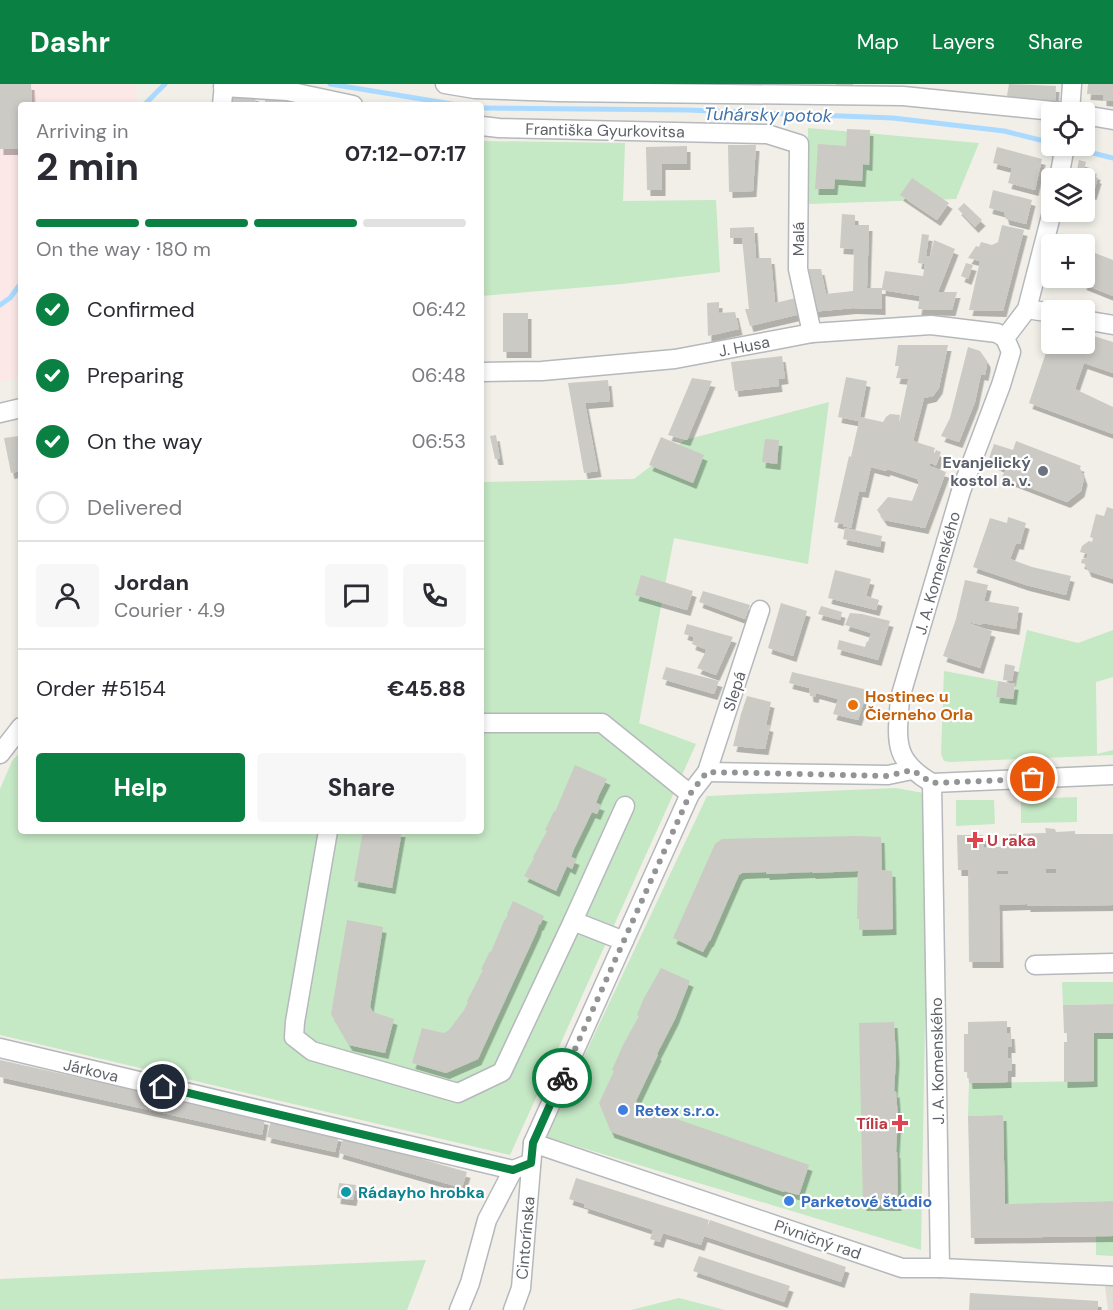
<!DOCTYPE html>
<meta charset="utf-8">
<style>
:root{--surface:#fff;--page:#f7f7f7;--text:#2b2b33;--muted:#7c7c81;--line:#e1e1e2;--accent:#0b8043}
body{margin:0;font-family:"DM Sans",sans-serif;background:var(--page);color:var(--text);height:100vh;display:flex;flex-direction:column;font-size:22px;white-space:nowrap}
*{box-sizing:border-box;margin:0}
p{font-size:20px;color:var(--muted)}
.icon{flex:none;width:33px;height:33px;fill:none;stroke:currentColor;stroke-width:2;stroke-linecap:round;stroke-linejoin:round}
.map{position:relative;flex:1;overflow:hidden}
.side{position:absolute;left:18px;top:18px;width:466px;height:732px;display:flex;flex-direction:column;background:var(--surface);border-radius:6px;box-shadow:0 3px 9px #0003}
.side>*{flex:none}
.buttons{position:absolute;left:1041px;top:18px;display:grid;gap:12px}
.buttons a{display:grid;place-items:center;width:54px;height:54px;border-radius:6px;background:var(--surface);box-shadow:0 3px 9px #0003;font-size:30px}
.pin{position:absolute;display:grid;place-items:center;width:51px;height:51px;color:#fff;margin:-26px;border:3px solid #fff;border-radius:50%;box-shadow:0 2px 6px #0007}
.courier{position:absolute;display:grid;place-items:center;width:60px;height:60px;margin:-30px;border:4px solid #0b8043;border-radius:50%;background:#fff;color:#222;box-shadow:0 2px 8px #0007}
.head em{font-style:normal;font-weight:700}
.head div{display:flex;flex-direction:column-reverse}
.head{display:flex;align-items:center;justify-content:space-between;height:102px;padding:0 18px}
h1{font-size:39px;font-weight:700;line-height:45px}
.bar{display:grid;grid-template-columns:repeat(4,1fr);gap:9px 6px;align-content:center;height:72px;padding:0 18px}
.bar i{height:8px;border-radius:4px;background:var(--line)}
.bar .on{background:var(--accent)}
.bar p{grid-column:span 4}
.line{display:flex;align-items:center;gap:15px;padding:0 18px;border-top:2px solid var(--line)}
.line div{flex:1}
.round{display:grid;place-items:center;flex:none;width:63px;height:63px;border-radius:6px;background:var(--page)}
ol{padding:0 18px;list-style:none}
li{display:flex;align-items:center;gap:18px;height:66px}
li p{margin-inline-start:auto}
li .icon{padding:6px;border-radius:50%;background:var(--accent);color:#fff;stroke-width:4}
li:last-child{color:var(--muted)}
li i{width:33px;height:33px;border:3px solid var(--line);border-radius:50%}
.cta{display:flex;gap:12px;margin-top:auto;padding:12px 18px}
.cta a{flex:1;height:69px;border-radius:6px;background:var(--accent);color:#fff;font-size:24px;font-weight:700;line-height:69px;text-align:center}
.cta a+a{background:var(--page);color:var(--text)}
header{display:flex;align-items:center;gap:36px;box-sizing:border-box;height:84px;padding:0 30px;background:var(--accent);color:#fff}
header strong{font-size:28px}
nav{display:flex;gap:33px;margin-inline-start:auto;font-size:21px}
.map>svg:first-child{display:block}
</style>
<header>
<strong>Dashr</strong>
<nav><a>Map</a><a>Layers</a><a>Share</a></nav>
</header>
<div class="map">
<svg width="1113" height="1226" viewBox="0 0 1113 1226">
<defs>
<filter id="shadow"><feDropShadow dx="3.5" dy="6" stdDeviation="0" flood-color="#0004"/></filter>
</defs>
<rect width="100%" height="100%" fill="#f1efe8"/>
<!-- education -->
<path fill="#e1ded6" d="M1105 1202H1113V1226H1108Z"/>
<!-- medical -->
<path fill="#fce8e6" d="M0 0H136L137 21H21V294L0 298Z"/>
<!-- green -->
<g fill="#c5e8c5">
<path d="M808 44 979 59 956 115 808 120Z"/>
<path d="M482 57 625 59 623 117 716 116 720 188 622 200 482 212Z"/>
<path d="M829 318 808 480 674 454 639 639 696 660 510 1071 0 951V705L12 677 21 667V747H482V398L634 395 685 356Z"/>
<path d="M1027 546 1078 559 1113 546V593L1096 598 1097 670 1113 666V671L950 678 944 677 941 670 944 587 998 597 996 612 1013 615Z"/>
<path d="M896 704 929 710 921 1166 546 1053 707 712Z"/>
<path d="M1077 713V738L1021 739V715Z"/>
<path d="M956 716H994L995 740 956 742Z"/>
<path d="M1062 898H1113V920L1063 921Z"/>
<path d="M1094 949H1113V1117L1005 1120 1003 1031 968 1032 969 999 1094 997Z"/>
<path d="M1096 1152H1113V1172L1096 1171Z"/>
<path d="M426 1176 407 1226H0V1195Z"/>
<path d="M679 1214 725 1226H631Z"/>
</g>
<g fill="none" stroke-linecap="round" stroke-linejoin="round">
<!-- stream -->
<g stroke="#aadaff" stroke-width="5">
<path d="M330 0 458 21"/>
<path d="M144 21 165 0"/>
<path d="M482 24 688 26 893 34 1004 47 1052 59"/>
<path d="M1069 63 1113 74"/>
<path d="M0 221 10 214 21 199"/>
</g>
</g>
<!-- building -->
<g fill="#cccac5" fill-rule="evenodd" filter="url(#shadow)">
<path d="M0 0H31L32 21H21V65H0Z"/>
<path d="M836 0H853V1L837 3Z"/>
<path d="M1009 0 1056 2 1055 19 1007 12Z"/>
<path d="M1088 0H1113V17L1103 16V11L1087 10Z"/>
<path d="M265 10 312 21H265Z"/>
<path d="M255 11 256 21H232V12Z"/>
<path d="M847 45 870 46 869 81 863 80 862 97 835 95 834 105H815L818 60 846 62Z"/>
<path d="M728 61H756L753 107 729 108Z"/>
<path d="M687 62V80H662V106H647L646 63Z"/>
<path d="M997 63 1042 75 1035 106 1008 99 1012 84 993 79Z"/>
<path d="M1079 76 1086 78 1084 86 1097 90 1096 93 1098 94 1093 110 1084 107V94H1079V92L1076 91Z"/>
<path d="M912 94 949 119 937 136 900 111Z"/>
<path d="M993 106 1032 116 1026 140 1006 135 1004 128 989 124Z"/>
<path d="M964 119 982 136 975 143 958 125Z"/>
<path d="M842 130 855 131V141H869L867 204H882L885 187 923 192 925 180 918 179 922 150 929 151 926 172H930L934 156 955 165 938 208H957L952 226 918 225 920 212 882 206V225L853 224 812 228 804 185H821L826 210 853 207 854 165 840 164Z"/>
<path d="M1002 141 1024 146 1003 227 969 226 980 177 968 174 976 162 979 163 981 158 992 161 998 158Z"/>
<path d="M754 143 756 174H771L775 219 796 214 801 230 750 242 745 225H749L742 154H730V144Z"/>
<path d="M1095 169 1113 176V212L1083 200Z"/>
<path d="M966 179 973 181 968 195 961 192Z"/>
<path d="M719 218V229L735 228 739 245 708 252 707 219Z"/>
<rect x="503" y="229" width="25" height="39"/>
<path d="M1084 249 1113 258V289L1084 279 1075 305 1113 323V350L1029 319 1051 254 1052 260H1084Z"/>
<path d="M898 261H948L939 304 933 312 924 314 913 357 935 364 929 382 946 388 925 444 884 436 877 426 888 413 912 417 919 399 917 395 887 385 886 387 871 383 865 408 859 407 851 444 843 442V440L834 438 849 372 851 373 859 337 838 333 846 293 867 297 860 333 883 338 886 333 890 330 900 331 897 350 910 287 908 295 896 294 899 282H895Z"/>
<path d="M968 263 980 267 987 277V281L985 291 981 290 975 318 959 358 941 352 950 334Z"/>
<path d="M782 272 785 294 778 295 779 302 735 307 731 278Z"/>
<path d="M692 294 712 297 687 356 668 351Z"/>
<path d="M608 296 610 317 585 319 598 387 584 389 568 299Z"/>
<path d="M496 351 500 375H495L490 352Z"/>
<path d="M19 352 21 387 11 389 4 354Z"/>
<path d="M661 353 704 371 693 399 649 381Z"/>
<path d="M765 355 779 356 777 380 762 378Z"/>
<path d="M1016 357 1081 382 1080 384 1084 395 1081 407 1067 418 1002 393 1006 385 988 377 994 360 1013 366Z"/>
<path d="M936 366 941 368 936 381 930 379Z"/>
<path d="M1107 423 1113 425V495L1088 487 1085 480 1081 479 1082 475H1086L1088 470 1080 468 1082 462 1089 457 1092 458 1093 454 1090 453 1096 430 1104 432Z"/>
<path d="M1008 433 1026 439 1020 460 1016 459 1010 475 1032 483 1071 492 1066 511 1026 501 973 483 990 434 1007 439Z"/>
<path d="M845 444 882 452 880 463 843 455Z"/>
<path d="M835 486 871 495 866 512 879 516 876 526 828 514Z"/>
<path d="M641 491 693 507 687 526 635 511Z"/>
<path d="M965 496 988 501 984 517 1019 523 1016 545 982 539 981 541 959 536 992 547 980 584 943 572 956 535Z"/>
<path d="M703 507 750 521 745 535 699 518Z"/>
<path d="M781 519 807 527 793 572 768 564Z"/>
<path d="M821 522 842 528 840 536 818 530Z"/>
<path d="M850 529 862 530 890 537 878 576 837 565 839 556 865 563 867 557 868 558 871 549 845 541Z"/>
<path d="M687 540 733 553 716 591 697 584 705 569V565L692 560 694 553 684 550Z"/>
<path d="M1005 580 1015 582 1012 597 1003 596Z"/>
<path d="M666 583 719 597 714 610 662 595Z"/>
<path d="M792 588 868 606 858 636 833 630 838 615 816 609 815 613 810 612 809 604 789 599Z"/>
<path d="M998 597 1015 600 1013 615 996 613Z"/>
<path d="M747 612 771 618 766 641 770 642 765 665 733 662 741 630Z"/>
<path d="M575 681 607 695 599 711 596 719 601 721 597 730 592 728 574 765 571 773 576 775 572 785 567 782 556 807 524 792 534 774 533 773 547 747 545 746 554 727 555 728Z"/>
<path d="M1045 744 1055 745 1056 748 1075 747V750H1113V821L1027 822V820L999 821 1000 878H969L968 786H958L957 751H983L984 764 1010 762 1009 750 1046 749ZM1046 785H1056V789H1046ZM997 787H1008V790H997Z"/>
<path d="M363 747H402L392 804 354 797Z"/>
<path d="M856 752 881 753 882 786 892 787 893 845 859 846V835H857L858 787 812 789V788L766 790V788L742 789 739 791 710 857H709L703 868 673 854 715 760 722 755Z"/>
<path d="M513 817 544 832 540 841 539 840 537 847 478 975 446 989 412 979 422 944 444 949 449 946 464 926 468 918 467 917 483 886 481 885 490 867 491 868 504 837 508 831 507 830Z"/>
<path d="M347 836 383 843 370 923 373 928 394 935 385 969 349 961 331 930Z"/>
<path d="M661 884 690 897 675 935 657 970 658 971 636 1017 639 1024 668 1034V1032L809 1081 799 1111 784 1107V1108L611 1048 599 1019 614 987 612 986 623 961 639 932 637 931 644 914Z"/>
<path d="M1113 920V949H1094V997L1064 998V958H1067V949H1064L1063 921Z"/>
<path d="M1007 937V949H1011L1012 963H1008V974H1012V987H1008V998L969 999 968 988H964V950H968V938Z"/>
<path d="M894 938 896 974 894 1008 896 1007 898 1034 896 1068H897L898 1121H863L859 939Z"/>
<path d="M0 976 265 1035 262 1051 0 993Z"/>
<path d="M1003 1031 1005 1120 1113 1117V1152L971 1154 968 1032Z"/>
<path d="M271 1036 339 1052 335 1068 267 1053Z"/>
<path d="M344 1053 467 1088 462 1104 339 1069Z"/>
<path d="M576 1094 709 1136 705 1148 710 1136 846 1183 841 1198 704 1152 701 1161 663 1149 660 1158 650 1155 653 1146 584 1123 585 1120 569 1115Z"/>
<path d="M339 1099 356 1101 353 1116 337 1114Z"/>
<path d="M699 1172 790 1202 784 1218 693 1187Z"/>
<path d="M970 1209 1098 1217V1226H969Z"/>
</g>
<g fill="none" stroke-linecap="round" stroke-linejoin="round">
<!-- minor casing -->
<g stroke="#b5b8bc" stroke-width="21">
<g id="minor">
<path d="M445 0 475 5 558 8 903 12 1063 28"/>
<path d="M223 3 287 7 353 21"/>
<path d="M222 21 224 0"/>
<path d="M1070 28 1072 0"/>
<path d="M1084 31 1113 36"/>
<path d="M482 42 499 44 767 50 799 60 798 185 812 249"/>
<path d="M1059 94 1065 62"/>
<path d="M1052 128 1027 225 1005 254 1011 268 1001 301 961 407 900 614C897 656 892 676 932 699L1113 691"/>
<path d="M1027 225 1052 229"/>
<path d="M1084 236 1113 241"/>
<path d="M482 288 542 287 675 275 812 249 931 241 997 249 1005 254"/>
<path d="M0 329 21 324"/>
<path d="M482 639H602L690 710"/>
<path d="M0 670 21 643"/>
<path d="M707 688 888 691 912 686"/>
<path d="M932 699 940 1184"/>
<path d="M328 747 295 938 294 953 312 967 458 1009 502 988 573 837 624 857"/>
<path d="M573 837 625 722"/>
<path d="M1035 881 1113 879"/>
<path d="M0 964 513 1086 531 1079"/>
<path d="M533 1059 902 1184H940L1113 1192"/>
<path d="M459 1226 470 1199 487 1136 513 1086"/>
<path d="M513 1226 521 1204 533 1059 690 710 707 688 760 526"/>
</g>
</g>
<!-- minor -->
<use href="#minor" stroke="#fff" stroke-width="18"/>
</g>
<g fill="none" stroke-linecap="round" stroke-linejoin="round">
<!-- done -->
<path stroke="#929495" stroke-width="6" stroke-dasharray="0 10.8" d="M562 994 690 710 707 688 888 692 912 686 932 699 1033 695"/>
<!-- route -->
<path stroke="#0b8043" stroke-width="8" d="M163 1003 513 1086 531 1079 533 1059 562 994"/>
</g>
<!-- markers -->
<circle fill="#6b7280" stroke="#fff" stroke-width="2" cx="1043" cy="387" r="6"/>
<circle fill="#e8710a" stroke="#fff" stroke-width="2" cx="853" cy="621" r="6"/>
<g fill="#e0444e" stroke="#fff" stroke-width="2">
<path d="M972 747h6v6h6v6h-6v6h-6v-6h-6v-6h6z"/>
<path d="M897 1030h6v6h6v6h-6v6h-6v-6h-6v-6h6z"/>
</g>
<g fill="#3f7fe0" stroke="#fff" stroke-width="2">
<circle cx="623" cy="1026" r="6"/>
<circle cx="789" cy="1117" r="6"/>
</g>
<circle fill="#0f9aa8" stroke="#fff" stroke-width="2" cx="346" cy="1108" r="6"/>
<g text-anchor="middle" stroke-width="4.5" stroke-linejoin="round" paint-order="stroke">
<!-- street labels -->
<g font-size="16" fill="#5f6368" stroke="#fff">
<text transform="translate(605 46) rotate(1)" y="6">Františka Gyurkovitsa</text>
<text transform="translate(798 155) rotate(-90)" y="6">Malá</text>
<text transform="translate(744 262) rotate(-11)" y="6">J. Husa</text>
<text transform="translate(937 489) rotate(-74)" y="6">J. A. Komenského</text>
<text transform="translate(734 607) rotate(-72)" y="6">Slepá</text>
<text transform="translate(937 977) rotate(-91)" y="6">J. A. Komenského</text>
<text transform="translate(91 986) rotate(13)" y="6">Járkova</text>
<text transform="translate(525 1154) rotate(-85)" y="6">Cintorínska</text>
<text transform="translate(818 1155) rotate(19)" y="6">Pivničný rad</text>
</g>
<!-- worship labels -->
<g font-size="16" font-weight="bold" fill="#5b616d" stroke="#fff" text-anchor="end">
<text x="1031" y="384">Evanjelický<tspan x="1031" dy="18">kostol a. v.</tspan></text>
</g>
<!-- food labels -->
<g font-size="16" font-weight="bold" fill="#c56008" stroke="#fff" text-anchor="start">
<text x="865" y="618">Hostinec u<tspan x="865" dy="18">Čierneho Orla</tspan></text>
</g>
<!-- health labels -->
<g font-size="16" font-weight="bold" fill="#be3a42" stroke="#fff" text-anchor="start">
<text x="987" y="762">U raka</text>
<text x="888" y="1045" text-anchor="end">Tília</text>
</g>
<!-- shop labels -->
<g font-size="16" font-weight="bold" fill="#366cbe" stroke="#fff" text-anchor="start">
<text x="635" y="1032">Retex s.r.o.</text>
<text x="801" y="1123">Parketové štúdio</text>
</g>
<!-- culture labels -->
<g font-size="16" font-weight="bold" fill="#0d838f" stroke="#fff" text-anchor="start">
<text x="358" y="1114">Rádayho hrobka</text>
</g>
<!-- water labels -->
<g font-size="18" font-style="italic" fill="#4174aa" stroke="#fff">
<text transform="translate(768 31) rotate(1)" y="6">Tuhársky potok</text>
</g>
</g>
</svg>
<div class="buttons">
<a><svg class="icon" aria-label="locate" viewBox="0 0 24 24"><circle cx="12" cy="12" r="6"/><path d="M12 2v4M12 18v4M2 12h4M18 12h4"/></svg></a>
<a><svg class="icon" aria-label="layers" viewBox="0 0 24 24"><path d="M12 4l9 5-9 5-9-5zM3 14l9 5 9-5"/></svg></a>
<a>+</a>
<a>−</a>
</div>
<div class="pin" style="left:1033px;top:695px;background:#ea580c"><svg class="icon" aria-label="bag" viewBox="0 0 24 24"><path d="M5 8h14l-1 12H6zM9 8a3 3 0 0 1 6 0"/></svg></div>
<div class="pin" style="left:163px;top:1003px;background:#1f2937"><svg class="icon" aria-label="home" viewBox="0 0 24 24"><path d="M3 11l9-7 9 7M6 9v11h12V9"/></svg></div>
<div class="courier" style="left:562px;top:994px"><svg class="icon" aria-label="bike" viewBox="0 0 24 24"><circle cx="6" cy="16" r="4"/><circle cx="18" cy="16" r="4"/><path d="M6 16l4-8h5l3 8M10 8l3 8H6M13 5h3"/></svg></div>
<section class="side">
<div class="head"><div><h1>2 min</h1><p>Arriving in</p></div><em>07:12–07:17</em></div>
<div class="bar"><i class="on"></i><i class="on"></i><i class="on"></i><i></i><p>On the way · 180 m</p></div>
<ol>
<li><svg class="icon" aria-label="check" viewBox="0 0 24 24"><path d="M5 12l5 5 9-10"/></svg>Confirmed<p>06:42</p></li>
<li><svg class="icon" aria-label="check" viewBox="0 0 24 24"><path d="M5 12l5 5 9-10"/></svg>Preparing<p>06:48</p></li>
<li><svg class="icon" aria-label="check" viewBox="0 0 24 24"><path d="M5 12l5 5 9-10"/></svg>On the way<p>06:53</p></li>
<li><i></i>Delivered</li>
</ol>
<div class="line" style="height:108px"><a class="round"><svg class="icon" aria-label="person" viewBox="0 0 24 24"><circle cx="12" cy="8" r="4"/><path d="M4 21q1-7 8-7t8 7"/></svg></a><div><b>Jordan</b><p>Courier · 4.9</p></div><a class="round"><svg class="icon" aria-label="chat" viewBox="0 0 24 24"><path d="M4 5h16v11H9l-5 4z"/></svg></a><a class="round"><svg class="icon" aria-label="phone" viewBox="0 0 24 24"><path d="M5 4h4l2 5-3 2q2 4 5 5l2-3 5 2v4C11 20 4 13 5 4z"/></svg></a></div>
<div class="line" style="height:78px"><div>Order #5154</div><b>€45.88</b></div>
<div class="cta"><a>Help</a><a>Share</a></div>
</section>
</div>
